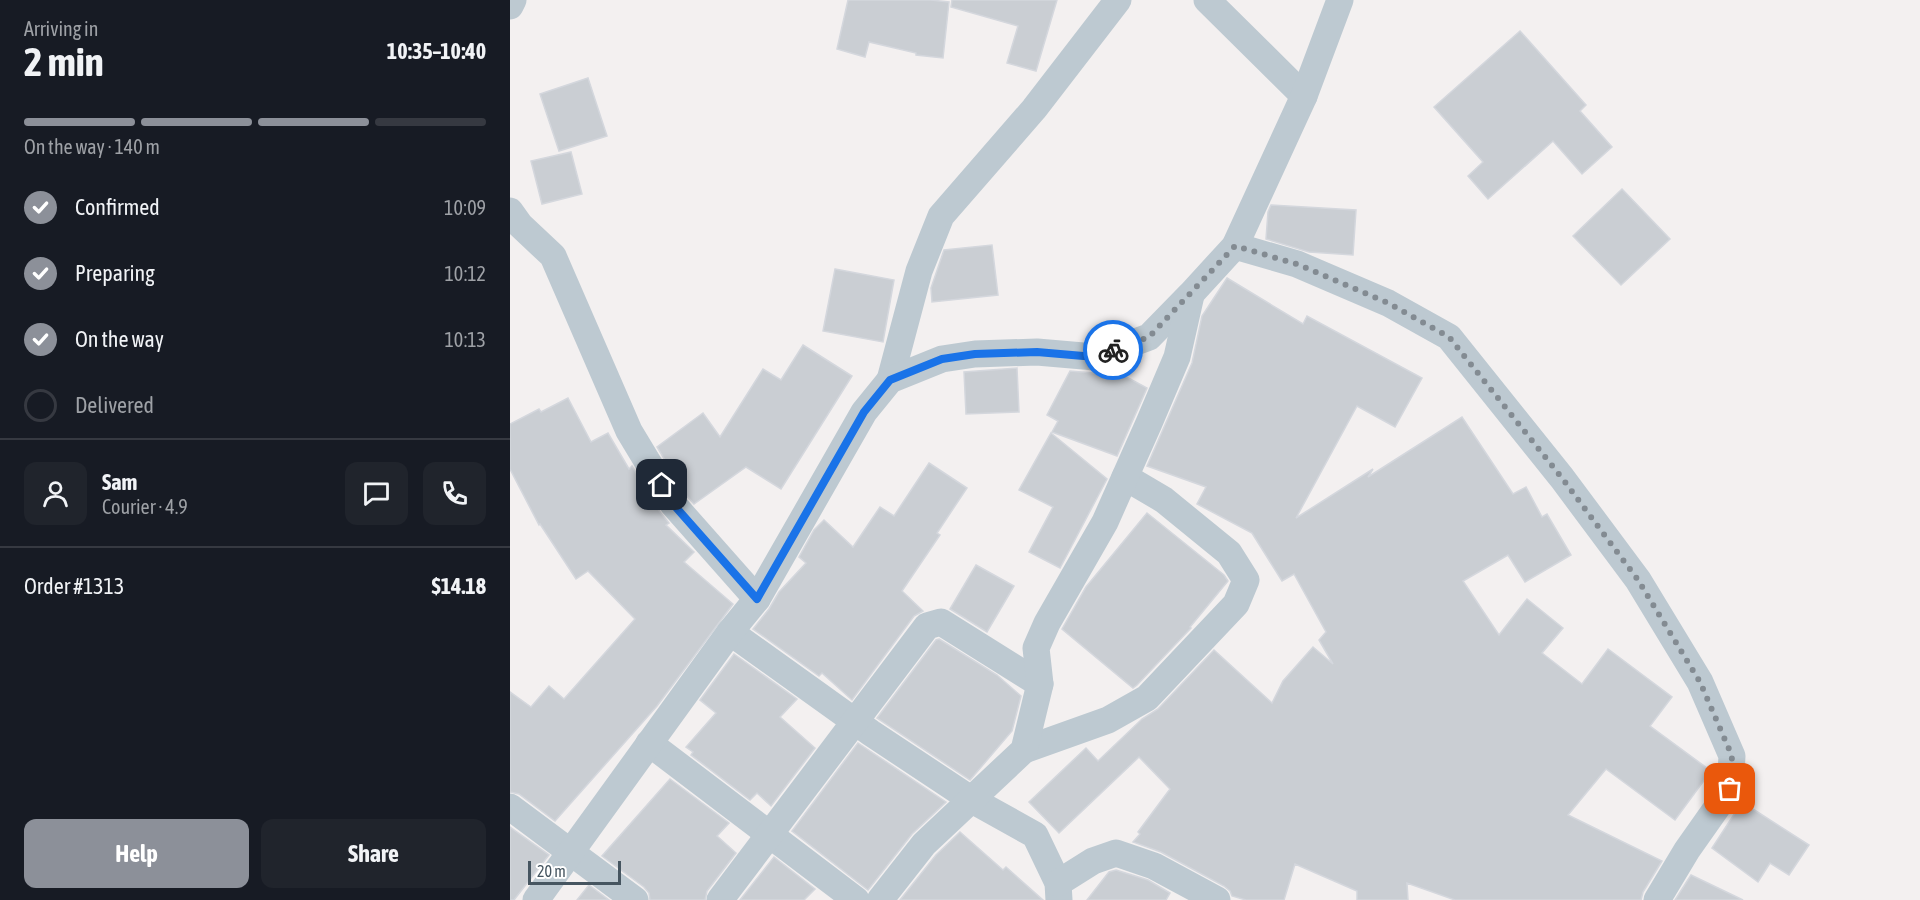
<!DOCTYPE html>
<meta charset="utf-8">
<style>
:root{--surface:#171b24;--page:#20242c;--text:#f1f3f6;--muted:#9ea1a6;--line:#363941;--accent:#8c9099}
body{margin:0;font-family:"Asap Condensed",sans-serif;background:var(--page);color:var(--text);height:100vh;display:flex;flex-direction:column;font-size:22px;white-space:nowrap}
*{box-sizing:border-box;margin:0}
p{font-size:20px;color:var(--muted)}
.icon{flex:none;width:33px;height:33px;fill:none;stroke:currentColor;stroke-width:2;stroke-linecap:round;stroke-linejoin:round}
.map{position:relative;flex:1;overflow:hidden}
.panel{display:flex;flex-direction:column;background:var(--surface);width:510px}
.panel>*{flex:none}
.scale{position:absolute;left:18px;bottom:15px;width:93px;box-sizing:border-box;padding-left:6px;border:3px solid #465560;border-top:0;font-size:16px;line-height:21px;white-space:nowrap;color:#465560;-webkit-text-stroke:4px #fff;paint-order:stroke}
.pin{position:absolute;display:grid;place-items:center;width:51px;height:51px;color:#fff;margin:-26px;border-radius:12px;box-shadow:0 3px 9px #0006}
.courier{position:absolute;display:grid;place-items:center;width:60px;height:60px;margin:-30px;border:4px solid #1a73e8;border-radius:50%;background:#fff;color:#222;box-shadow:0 2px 8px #0007}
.summary em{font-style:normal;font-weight:700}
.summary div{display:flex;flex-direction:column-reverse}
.summary{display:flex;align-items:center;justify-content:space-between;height:102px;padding:0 24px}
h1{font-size:39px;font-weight:700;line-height:45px}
.bar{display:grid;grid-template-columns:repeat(4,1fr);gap:9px 6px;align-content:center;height:72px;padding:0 24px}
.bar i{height:8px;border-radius:4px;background:var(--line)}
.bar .active{background:var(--accent)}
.bar p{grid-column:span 4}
.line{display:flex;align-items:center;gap:15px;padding:0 24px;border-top:2px solid var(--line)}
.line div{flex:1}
.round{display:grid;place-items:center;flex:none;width:63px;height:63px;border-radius:12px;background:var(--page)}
ol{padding:0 24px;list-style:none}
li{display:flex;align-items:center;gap:18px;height:66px}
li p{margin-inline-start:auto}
li .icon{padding:6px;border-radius:50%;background:var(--accent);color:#fff;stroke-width:4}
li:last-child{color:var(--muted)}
li i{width:33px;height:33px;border:3px solid var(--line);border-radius:50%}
.primary-button{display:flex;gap:12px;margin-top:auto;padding:12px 24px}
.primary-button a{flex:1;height:69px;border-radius:12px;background:var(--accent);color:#fff;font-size:24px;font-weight:700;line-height:69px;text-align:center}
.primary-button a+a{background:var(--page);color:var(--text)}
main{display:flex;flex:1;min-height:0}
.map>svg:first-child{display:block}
</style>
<main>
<section class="panel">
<div class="summary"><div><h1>2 min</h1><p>Arriving in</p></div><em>10:35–10:40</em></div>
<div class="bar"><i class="active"></i><i class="active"></i><i class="active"></i><i></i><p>On the way · 140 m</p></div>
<ol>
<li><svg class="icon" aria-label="check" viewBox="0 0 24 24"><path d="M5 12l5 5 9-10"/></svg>Confirmed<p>10:09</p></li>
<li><svg class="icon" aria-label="check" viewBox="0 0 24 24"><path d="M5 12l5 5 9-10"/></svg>Preparing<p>10:12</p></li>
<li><svg class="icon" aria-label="check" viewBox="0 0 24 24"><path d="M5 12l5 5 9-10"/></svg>On the way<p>10:13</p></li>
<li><i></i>Delivered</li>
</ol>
<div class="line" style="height:108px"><a class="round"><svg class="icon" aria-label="person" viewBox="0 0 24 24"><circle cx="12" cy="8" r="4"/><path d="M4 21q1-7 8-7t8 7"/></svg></a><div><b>Sam</b><p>Courier · 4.9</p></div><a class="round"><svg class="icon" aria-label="chat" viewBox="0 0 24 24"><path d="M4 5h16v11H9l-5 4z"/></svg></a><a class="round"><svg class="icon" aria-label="phone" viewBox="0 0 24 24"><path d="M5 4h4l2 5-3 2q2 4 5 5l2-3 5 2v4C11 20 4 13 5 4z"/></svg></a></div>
<div class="line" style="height:78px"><div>Order #1313</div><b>$14.18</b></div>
<div class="primary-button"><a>Help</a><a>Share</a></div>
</section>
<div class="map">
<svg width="1410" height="900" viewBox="0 0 1410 900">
<rect width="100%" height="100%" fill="#f3f0f0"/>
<!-- building -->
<g fill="#caced3" stroke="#d4d7dd" stroke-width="1.5">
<path d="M338 0H421L439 2 433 58 406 55V53L359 42 355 57 327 49Z"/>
<path d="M442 0H547L526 71 497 63 508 26 441 7Z"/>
<path d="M1010 31 1076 105 1070 111 1102 147 1072 174 1043 141 978 199 958 176 973 162 924 107Z"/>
<path d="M78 78 97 136 49 151 30 94Z"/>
<path d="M61 152 72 194 32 204 21 161Z"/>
<path d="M1112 189 1160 239 1111 285 1063 236Z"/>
<path d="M761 205 846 210 843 255 799 252 756 239 758 212Z"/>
<path d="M482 245 488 295 422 302 421 288 434 250Z"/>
<path d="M325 269 384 280 373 342 313 331Z"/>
<path d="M717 278 793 324 797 316 912 378 885 427 847 406 786 518 863 469 858 477 952 417 1003 494 1016 487 1032 517 1037 514 1061 555 1015 582 998 555 953 581 989 635 1017 599 1053 628 1032 653 1072 684 1098 649 1162 697 1140 726 1201 771 1165 820 1096 769 1058 815 1152 861 1133 892 1131 900H945L897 883 898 900H847V891L785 864 774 900H736L722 896 720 891 714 886 651 852 623 842 630 834 628 832 660 789 629 757 549 833 519 802 576 748 588 761 632 719 648 709 704 650 762 703 773 681 803 647 823 664 809 640 816 632 784 574 772 581 742 533 687 504 696 487 637 466 682 363 692 316Z"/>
<path d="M293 345 342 376 271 489 236 467 184 504 176 495 147 447 193 413 210 437 253 369 271 380Z"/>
<path d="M507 368 509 412 456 414 454 372Z"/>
<path d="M600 368 637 388 607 456 542 432 548 421 537 415 560 371 584 373Z"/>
<path d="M58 398 81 442 98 433 119 469 122 466 150 512 159 523 156 525 184 552 174 562 223 604 147 706 45 821 9 794 0 792V692L21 707 39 686 54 699 125 619 78 571 66 579 30 524 29 525 0 469V424L29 409 31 412Z"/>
<path d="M541 433 597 479 550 568 519 552 543 507 509 490Z"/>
<path d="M419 463 457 488 427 533 430 535 392 591 413 611 404 616 342 700 312 673 309 676 243 629 259 609 269 592 296 563 289 557 304 530 314 520 343 547 370 507 384 516Z"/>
<path d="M637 513 714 575 718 581 680 627 681 628 627 685 623 688 552 629 576 587Z"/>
<path d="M466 565 504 586 477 632 440 609Z"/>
<path d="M429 639 487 675 511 696 502 731 460 780 367 718 426 640Z"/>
<path d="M224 654 287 699 270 717 305 748 261 806 247 793 240 800 181 755 183 752 176 747 206 713 190 700Z"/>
<path d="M348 743 436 802 402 834 358 890 282 831Z"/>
<path d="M160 779 219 823 207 836 226 853 197 891 195 900H140L139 893 134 887 92 856Z"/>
<path d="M1232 802 1299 845 1279 875 1260 863 1248 882 1202 848Z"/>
<path d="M0 827 39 855 4 900H0Z"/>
<path d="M450 832 493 870 496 867 533 900H390L426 855Z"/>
<path d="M264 857 305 889 294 900H230Z"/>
<path d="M606 870 638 880 660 893 656 900H577L599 872Z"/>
<path d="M1181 875 1233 900H1165Z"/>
<path d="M79 885 99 900H67Z"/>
</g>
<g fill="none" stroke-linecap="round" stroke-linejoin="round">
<!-- minor -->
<g stroke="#bdc9d1" stroke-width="27">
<path d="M697 0 794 96"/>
<path d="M0 6 3 0"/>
<path d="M0 211 10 225 43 256 119 431 163 504 247 599"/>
<path d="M725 246 787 264 878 303 939 337 1052 478 1128 580 1190 682 1222 756 1220 789 1177 850 1147 900"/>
<path d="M380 380 409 271 431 216 524 109 608 0"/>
<path d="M220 632 361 733 462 800 525 835 548 883 549 900"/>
<path d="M139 743 346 900"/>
<path d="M514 750 598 720 637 698 726 604 736 580 719 553 654 500 615 477"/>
<path d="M0 807 125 900"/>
<path d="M548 883 583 861 606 853 644 866 707 900"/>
<path d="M26 900 220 632 247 599 354 412 380 380 432 359 465 354 527 352 585 357 639 337 681 294 725 246 794 96 830 0"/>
<path d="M210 900 417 626 431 622 530 684"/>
<path d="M370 900 414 844 514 750 530 684 526 648 537 623 595 522 639 423 667 357 681 295"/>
</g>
</g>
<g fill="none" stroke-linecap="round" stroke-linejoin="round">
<!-- done -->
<path stroke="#838b92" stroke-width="6" stroke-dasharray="0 10.8" d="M603 350 639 337 725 246 787 264 878 303 939 337 1052 478 1128 580 1190 682 1222 756 1220 789"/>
<!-- route -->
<path stroke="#1a73e8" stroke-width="8" d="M152 485 163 504 247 599 354 412 380 380 432 359 465 354 527 352 585 357 603 350"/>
</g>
</svg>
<div class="scale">20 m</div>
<div class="pin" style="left:1220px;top:789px;background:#ea580c"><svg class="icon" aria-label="bag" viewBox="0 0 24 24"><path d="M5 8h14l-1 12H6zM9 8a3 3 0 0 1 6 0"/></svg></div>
<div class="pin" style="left:152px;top:485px;background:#1f2937"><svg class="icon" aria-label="home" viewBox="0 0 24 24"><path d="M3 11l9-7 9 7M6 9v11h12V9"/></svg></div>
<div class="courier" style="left:603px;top:350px"><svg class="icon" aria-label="bike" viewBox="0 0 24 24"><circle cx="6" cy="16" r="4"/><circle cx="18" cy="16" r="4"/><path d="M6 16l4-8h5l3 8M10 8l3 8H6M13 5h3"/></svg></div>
</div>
</main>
